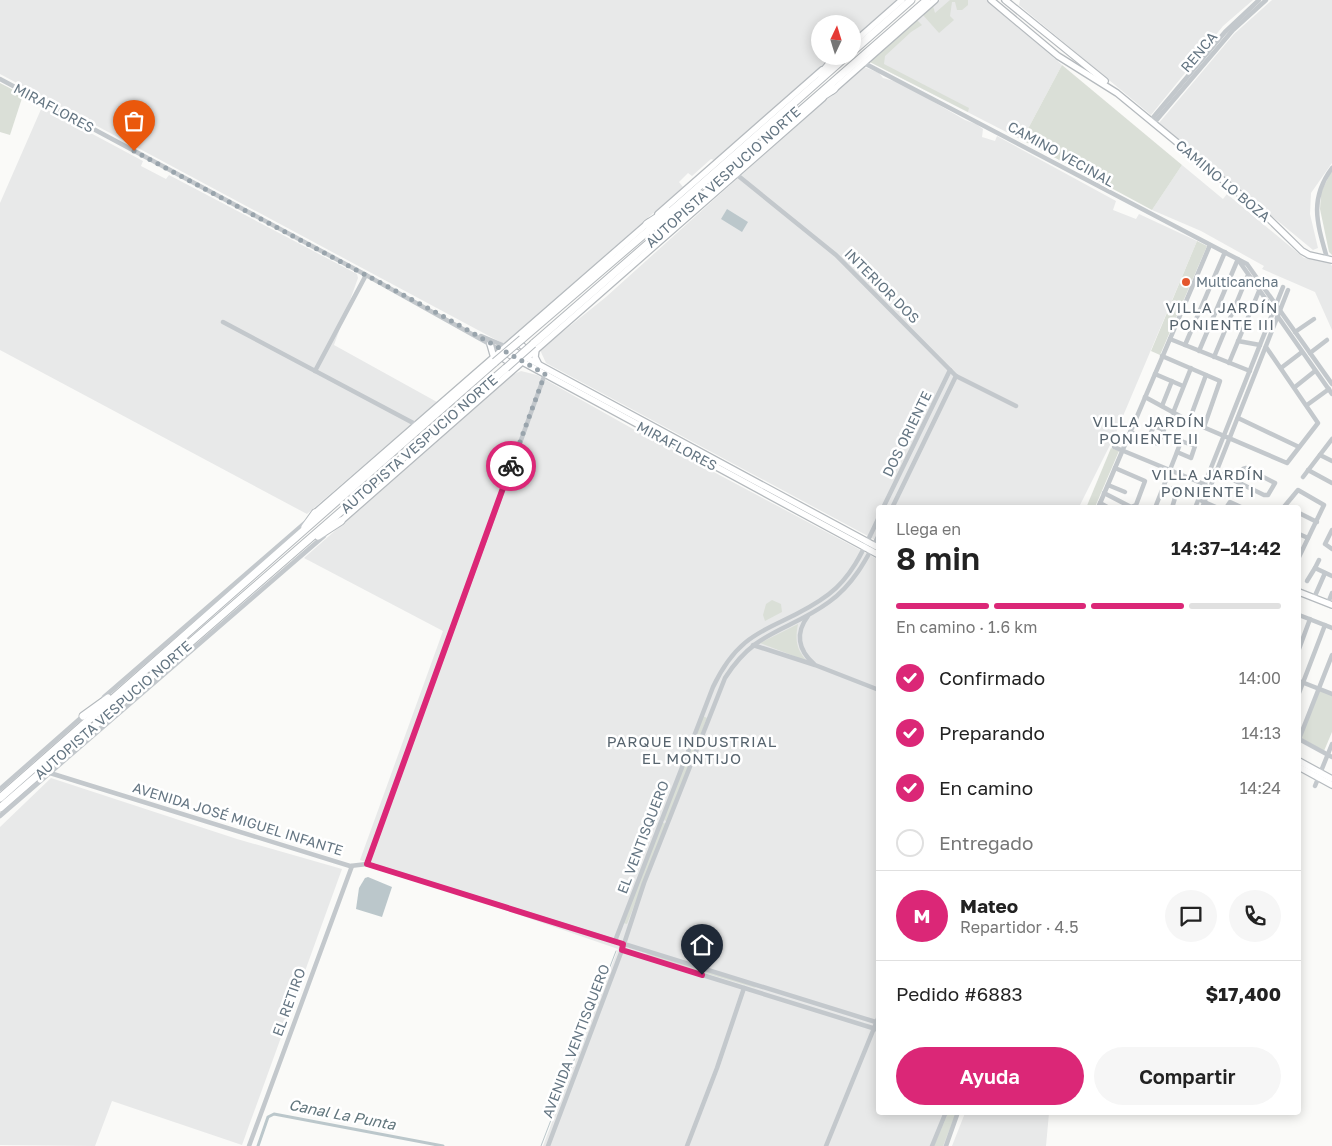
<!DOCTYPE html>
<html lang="es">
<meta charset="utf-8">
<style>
:root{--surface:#fff;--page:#f6f6f6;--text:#222;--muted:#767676;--line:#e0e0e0;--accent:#db2777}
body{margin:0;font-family:"Golos Text",sans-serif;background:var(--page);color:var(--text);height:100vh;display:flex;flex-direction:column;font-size:19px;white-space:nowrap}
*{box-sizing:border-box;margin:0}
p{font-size:16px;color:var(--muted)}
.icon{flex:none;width:28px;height:28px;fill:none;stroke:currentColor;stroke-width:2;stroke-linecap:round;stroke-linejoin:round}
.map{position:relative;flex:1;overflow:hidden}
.side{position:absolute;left:876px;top:505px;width:425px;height:610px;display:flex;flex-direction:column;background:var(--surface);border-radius:5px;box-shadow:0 2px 12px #0003}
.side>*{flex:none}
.needle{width:32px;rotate:4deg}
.tools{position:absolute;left:811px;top:15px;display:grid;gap:10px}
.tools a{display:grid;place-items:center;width:50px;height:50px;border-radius:50%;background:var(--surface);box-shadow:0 2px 12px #0003;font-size:25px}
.pin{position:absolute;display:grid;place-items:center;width:42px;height:42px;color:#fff;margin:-51px -21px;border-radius:50% 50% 50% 0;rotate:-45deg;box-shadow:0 0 5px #0007}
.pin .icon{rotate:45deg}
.courier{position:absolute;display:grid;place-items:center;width:50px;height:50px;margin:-25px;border:4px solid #db2777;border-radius:50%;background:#fff;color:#222;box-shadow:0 1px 6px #0007}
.overview em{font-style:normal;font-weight:600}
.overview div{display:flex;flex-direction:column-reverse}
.overview{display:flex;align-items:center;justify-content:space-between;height:85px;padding:0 20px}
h1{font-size:32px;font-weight:600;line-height:38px}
.bar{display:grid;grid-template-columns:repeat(4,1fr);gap:8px 5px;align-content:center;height:60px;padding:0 20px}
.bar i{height:6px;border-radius:4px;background:var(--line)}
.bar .active{background:var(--accent)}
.bar p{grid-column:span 4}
.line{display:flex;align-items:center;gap:12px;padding:0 20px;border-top:1px solid var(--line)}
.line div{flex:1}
.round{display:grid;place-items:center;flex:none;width:52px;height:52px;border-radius:26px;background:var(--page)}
ol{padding:0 20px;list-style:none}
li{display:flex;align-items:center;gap:15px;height:55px}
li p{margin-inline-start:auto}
li .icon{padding:5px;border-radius:50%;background:var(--accent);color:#fff;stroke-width:4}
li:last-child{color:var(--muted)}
li i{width:28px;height:28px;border:2px solid var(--line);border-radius:50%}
.action{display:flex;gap:10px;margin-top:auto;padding:10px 20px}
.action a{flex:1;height:58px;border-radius:30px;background:var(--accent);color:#fff;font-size:20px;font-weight:600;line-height:58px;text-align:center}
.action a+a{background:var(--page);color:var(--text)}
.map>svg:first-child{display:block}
</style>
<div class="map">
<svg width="1332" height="1146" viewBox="0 0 1332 1146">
<rect width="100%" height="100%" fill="#fafaf8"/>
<!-- built -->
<g fill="#e8e9e9">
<path d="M0 0H896L853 39 852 24H820V56H833L714 160 711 159 692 176 688 173 679 182 683 187 504 344 0 74Z"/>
<path d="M940 0H987L1062 65 1022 140 868 61Z"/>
<path d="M1020 0H1253L1223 26 1151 115 1019 5Z"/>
<path d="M1272 0H1332V163L1311 193 1310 214 1318 248 1313 250 1159 123 1234 34Z"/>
<path d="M862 66 879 73 883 78 901 83 965 120 976 124 983 129 982 137 995 141 997 136 1116 201 1113 210 1136 219 1139 214 1197 241 1115 435 1079 507 879 508V542L546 363 540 350 606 297Z"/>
<path d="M42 107 143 161 141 166 166 179 169 175 357 274 358 278 334 345 437 402 307 514 0 350V203Z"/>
<path d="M1182 165 1223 199 1227 194 1304 258 1329 262 1332 266V330L1315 292 1262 269 1264 266 1201 231 1152 210Z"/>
<path d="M521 371 537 375 633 429 879 560V1112L958 1113 947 1146H543L618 949 360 860 443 631 304 558 512 375Z"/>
<path d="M51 778 237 839 342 869 242 1145 112 1101 95 1146 0 1145V827Z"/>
<path d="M965 1113H1049L1046 1146H952Z"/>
</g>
<!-- green -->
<g fill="#dadfd7">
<path d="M950 0H968V5L962 10H957L955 2H952L950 16 954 20 939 33 923 15 933 6 935 13Z"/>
<path d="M917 20 922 25 911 32 885 56 884 64 969 108 968 112 868 61Z"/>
<path d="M1062 65 1182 165 1152 210 1022 140Z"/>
<path d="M0 83 23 95 10 135 0 132Z"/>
<path d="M1332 170V255L1329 252 1320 209 1321 192Z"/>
<path d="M1197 241 1207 246 1160 355 1151 351Z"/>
<path d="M1111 448 1119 451 1095 507 1086 508Z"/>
<path d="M772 600 781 604 782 612 765 621 763 615 766 604Z"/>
<path d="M798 624C795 640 796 649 807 661L760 643Z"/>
<path d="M1319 690 1332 695V732L1324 751 1301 738Z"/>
<path d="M703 716 707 718 667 821 663 820Z"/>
<path d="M662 822 666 824 627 924 623 923Z"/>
<path d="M648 953 754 986 756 988 645 955Z"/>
<path d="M948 1113H956L943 1146H934Z"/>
</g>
<!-- water -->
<g fill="#bbc7cb">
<path d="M727 209 748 222 742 232 721 219Z"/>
<path d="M368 877 392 887 382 917 356 909 359 888 365 878Z"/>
</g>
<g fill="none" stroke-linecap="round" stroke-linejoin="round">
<!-- stream -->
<path stroke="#bbc7cb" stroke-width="1" d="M541 1146 616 951"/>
<!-- canal -->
<path stroke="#bbc7cb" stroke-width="3" d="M258 1146 268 1117 274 1114 443 1146"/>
<!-- major casing -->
<g stroke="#b5babe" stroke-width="8">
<g id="major">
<path d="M991 0 1058 56 1117 93 1264 214 1302 251 1309 255 1332 260"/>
<path d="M1005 0 1105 81"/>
<path d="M852 44 902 0"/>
<path d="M829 64 838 56"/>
<path d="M832 91 935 0"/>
<path d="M658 214 822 70"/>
<path d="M516 341 526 349H536L535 357 538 363"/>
<path d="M490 344 494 358H503L514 366"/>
<path d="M508 348 879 548"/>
<path d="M504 352 879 555"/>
<path d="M315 513 649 222"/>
<path d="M341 521 823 98"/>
<path d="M1299 592 1332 605"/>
<path d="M1299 761 1332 779"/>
<path d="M1299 767 1332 785"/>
</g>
</g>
<!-- highway casing -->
<g stroke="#b4b9bd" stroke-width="9">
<g id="highway">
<path d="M852 52 911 0"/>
<path d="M821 74 832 61"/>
<path d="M817 100 834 89"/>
<path d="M647 224 667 211"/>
<path d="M522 339 669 213 847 56"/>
<path d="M533 344 927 0"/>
<path d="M305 527 315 513"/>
<path d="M318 536 341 521"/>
<path d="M83 716 108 698"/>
<path d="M0 798 495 362"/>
<path d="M0 808 506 368"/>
</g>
</g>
<!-- minor -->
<g stroke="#c3c8cc" stroke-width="4.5">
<path d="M864 63 1247 264 1332 384"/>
<path d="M0 79 366 275 502 351"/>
<path d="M1151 120 1225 32 1259 0"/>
<path d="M1154 123 1233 30 1266 0"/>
<path d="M736 174 836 255 956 376 1016 406"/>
<path d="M1327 258C1317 223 1309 199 1332 168"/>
<path d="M1239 261 1332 394"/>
<path d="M223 322 417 425"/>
<path d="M1295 332 1314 319"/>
<path d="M481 336 507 347"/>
<path d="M1170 339 1250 371"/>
<path d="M1238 341 1260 345"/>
<path d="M1185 345 1225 252"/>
<path d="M1199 351 1238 259"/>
<path d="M1310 353 1327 340"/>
<path d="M1162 356 1220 381 1204 427"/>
<path d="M1214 357 1248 275"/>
<path d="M1229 363 1259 291"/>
<path d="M1281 368 1302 352"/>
<path d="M315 371 366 275"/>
<path d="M1155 374 1183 386"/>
<path d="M1295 387 1315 371"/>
<path d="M1145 397 1189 421 1287 463 1318 423 1266 347"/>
<path d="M1307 405 1329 389"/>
<path d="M1162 406 1172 381"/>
<path d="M1173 413 1191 368"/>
<path d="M1238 418 1299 447"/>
<path d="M1189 421 1206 375"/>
<path d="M1130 432 1158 444 1164 430 1154 426 1148 439"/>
<path d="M1181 441 1195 446 1191 458 1177 452Z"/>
<path d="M1114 447 1206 485"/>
<path d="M1320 455 1332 461"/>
<path d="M1308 470 1332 483"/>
<path d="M1215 471 1264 495H1268L1275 483 1246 468 1243 469 1238 482"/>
<path d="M1303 477 1332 439"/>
<path d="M1108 485 1125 492"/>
<path d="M1164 486 1177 491 1172 508"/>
<path d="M1104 493 1131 507 1136 505 1145 481 1115 468"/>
<path d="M1202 501 1218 508"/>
<path d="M1100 503 1109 508"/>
<path d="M883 508 950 370"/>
<path d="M892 508 956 376"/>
<path d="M1098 508 1210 245"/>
<path d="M1155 508 1177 452"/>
<path d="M1195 508 1283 287"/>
<path d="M1202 508 1288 290"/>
<path d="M1226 508 1230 502 1243 508"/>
<path d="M1283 508 1298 490 1324 505 1299 557"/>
<path d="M1299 513 1317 522"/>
<path d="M1332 530 1325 544 1332 549"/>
<path d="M1299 534 1308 538"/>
<path d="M1319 560 1315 568 1332 576"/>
<path d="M1307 581 1315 568"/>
<path d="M1314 598 1325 573"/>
<path d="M1328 603 1332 593"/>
<path d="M1299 615 1332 628"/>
<path d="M808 616C795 633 798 650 814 664"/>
<path d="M753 645 815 665 879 690"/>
<path d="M1299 649 1310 619"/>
<path d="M1299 681 1332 694"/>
<path d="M1299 693 1325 625"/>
<path d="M104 697 306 522"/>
<path d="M1299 739 1332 655"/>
<path d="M1299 739 1332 757"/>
<path d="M50 773 350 866 367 864 879 1023"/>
<path d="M1315 786 1332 744"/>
<path d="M0 789 83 716"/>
<path d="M0 816 324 536"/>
<path d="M367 864 545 374"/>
<path d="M615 941 713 687C744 621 781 631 829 594 854 575 866 544 879 517"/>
<path d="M622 950 879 1030"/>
<path d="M249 1146 352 866"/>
<path d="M548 1146 622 950 644 883 725 678C756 629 788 632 829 602 853 585 866 560 879 535"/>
<path d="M687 1146 717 1068 744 988"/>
<path d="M826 1146 879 1016"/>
<path d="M932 1146 946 1112"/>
<path d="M946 1146 958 1112"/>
</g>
<!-- major -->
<use href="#major" stroke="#fff" stroke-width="5.5"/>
<!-- highway -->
<use href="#highway" stroke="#fff" stroke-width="7"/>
<!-- highway-bridge casing -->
<g stroke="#b4b9bd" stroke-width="9" stroke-linecap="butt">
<g id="highway-bridge">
<path d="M495 362 522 339"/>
<path d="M506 368 533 344"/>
</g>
</g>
<!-- highway-bridge -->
<use href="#highway-bridge" stroke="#fff" stroke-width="7"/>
</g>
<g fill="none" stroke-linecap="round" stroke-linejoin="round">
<!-- done -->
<path stroke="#99a4ac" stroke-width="5" stroke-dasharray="0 9" d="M134 151 448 319 545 374 511 466"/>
<!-- route -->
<path stroke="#db2777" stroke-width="6" d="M511 466 367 864 623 944 622 950 702 975"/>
</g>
<!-- markers -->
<circle fill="#e4572e" stroke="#fff" stroke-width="2" cx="1186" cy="282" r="5"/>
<g text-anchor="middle" stroke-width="5" stroke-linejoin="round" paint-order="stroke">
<!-- street labels -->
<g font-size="14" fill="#657683" stroke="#fff">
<text transform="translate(1199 52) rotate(-50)" y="5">RENCA</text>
<text transform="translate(54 108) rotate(28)" y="5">MIRAFLORES</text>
<text transform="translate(1061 154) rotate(29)" y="5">CAMINO VECINAL</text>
<text transform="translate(723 177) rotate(-42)" y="5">AUTOPISTA VESPUCIO NORTE</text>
<text transform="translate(1223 181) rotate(40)" y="5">CAMINO LO BOZA</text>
<text transform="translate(882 286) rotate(45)" y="5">INTERIOR DOS</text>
<text transform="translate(907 434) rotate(-64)" y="5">DOS ORIENTE</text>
<text transform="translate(419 444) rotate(-41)" y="5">AUTOPISTA VESPUCIO NORTE</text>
<text transform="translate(677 446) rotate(28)" y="5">MIRAFLORES</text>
<text transform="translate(113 710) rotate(-41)" y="5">AUTOPISTA VESPUCIO NORTE</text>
<text transform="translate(238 819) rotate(17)" y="5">AVENIDA JOSÉ MIGUEL INFANTE</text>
<text transform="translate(643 837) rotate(-69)" y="5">EL VENTISQUERO</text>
<text transform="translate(289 1002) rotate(-70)" y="5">EL RETIRO</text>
<text transform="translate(576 1041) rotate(-69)" y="5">AVENIDA VENTISQUERO</text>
</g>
<!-- poi labels -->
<g font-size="14" fill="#657683" stroke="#fff" text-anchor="start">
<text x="1196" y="287">Multicancha</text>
</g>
<!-- neighbourhood labels -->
<g font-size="15" letter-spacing="1" fill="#57646e" stroke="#fff">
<text x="1222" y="313">VILLA JARDÍN<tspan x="1222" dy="17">PONIENTE III</tspan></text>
<text x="1149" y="427">VILLA JARDÍN<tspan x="1149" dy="17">PONIENTE II</tspan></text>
<text x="1208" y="480">VILLA JARDÍN<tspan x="1208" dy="17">PONIENTE I</tspan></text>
<text x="692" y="747">PARQUE INDUSTRIAL<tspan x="692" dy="17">EL MONTIJO</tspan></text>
</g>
<!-- water labels -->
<g font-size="15" font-style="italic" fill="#60757c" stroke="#fff">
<text transform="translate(342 1115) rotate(11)" y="5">Canal La Punta</text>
</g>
</g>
</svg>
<div class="tools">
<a><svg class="needle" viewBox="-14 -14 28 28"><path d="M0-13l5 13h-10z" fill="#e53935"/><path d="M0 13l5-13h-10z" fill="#767676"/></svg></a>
</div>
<div class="pin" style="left:134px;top:151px;background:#ea580c"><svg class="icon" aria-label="bag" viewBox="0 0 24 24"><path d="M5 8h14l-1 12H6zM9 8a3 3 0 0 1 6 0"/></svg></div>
<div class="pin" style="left:702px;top:975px;background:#1f2937"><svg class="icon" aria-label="home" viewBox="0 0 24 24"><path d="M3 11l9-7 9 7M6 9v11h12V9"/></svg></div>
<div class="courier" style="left:511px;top:466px"><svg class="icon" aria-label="bike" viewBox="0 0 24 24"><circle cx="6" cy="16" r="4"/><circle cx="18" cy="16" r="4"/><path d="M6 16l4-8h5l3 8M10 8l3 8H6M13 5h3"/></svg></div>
<section class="side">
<div class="overview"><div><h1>8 min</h1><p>Llega en</p></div><em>14:37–14:42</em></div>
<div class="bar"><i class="active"></i><i class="active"></i><i class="active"></i><i></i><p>En camino · 1.6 km</p></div>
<ol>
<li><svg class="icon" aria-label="check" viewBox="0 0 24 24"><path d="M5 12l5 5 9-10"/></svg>Confirmado<p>14:00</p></li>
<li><svg class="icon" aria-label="check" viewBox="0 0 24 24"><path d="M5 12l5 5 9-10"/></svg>Preparando<p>14:13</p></li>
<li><svg class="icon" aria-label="check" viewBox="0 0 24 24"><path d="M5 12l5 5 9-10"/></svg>En camino<p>14:24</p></li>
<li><i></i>Entregado</li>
</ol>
<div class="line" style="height:90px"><b class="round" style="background:var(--accent);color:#fff">M</b><div><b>Mateo</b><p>Repartidor · 4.5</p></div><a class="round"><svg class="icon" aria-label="chat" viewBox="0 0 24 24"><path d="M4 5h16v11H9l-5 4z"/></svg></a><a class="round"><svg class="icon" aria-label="phone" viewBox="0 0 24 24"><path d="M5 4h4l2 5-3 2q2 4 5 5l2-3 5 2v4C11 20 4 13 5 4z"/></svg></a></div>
<div class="line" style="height:65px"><div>Pedido #6883</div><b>$17,400</b></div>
<div class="action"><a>Ayuda</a><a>Compartir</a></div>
</section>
</div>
